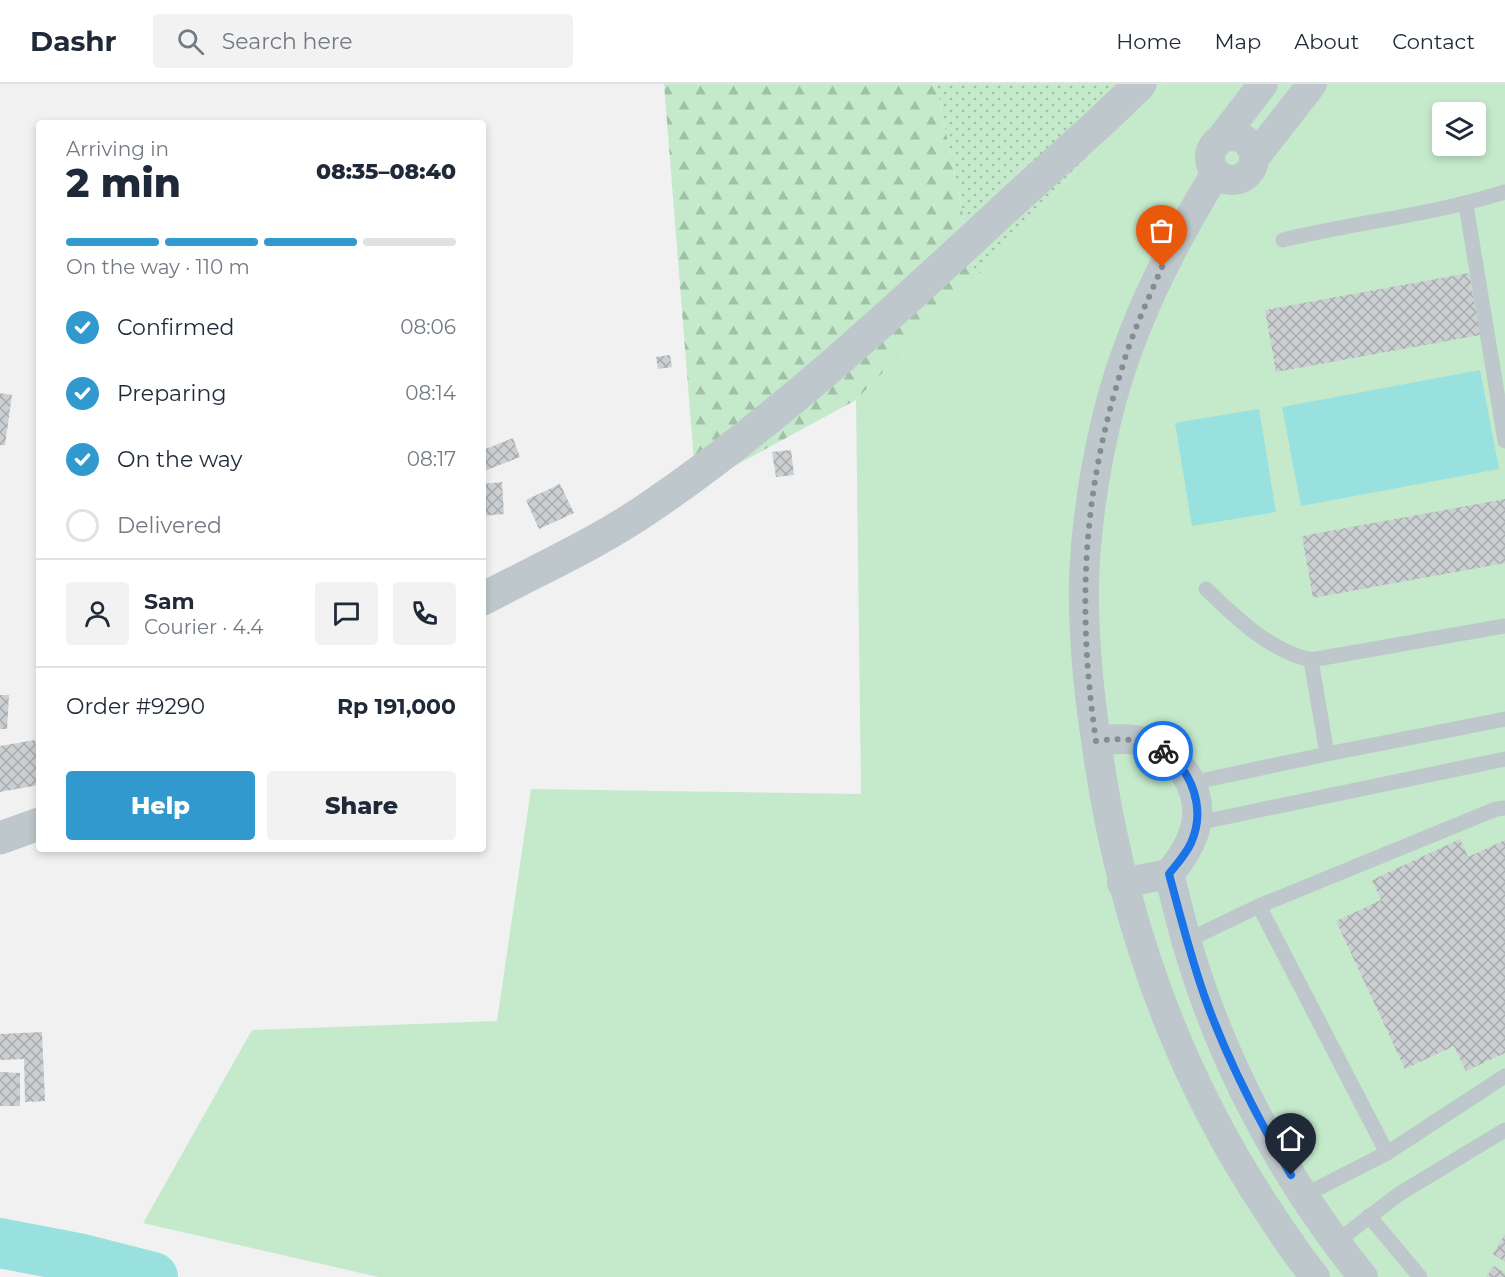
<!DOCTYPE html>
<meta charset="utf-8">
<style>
:root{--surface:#fff;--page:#f2f2f3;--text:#1f2937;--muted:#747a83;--line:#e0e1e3;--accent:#3199cd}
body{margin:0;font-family:Montserrat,sans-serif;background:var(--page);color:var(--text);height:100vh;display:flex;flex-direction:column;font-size:22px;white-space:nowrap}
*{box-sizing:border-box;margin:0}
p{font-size:20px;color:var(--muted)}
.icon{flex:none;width:33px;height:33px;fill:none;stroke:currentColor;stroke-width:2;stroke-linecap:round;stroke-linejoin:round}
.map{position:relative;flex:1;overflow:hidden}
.panel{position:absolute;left:36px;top:36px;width:450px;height:732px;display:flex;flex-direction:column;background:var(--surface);border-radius:6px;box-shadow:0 3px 9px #0003}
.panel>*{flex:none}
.tools{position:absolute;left:1432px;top:18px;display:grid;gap:12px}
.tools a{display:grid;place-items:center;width:54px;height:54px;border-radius:6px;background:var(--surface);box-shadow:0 3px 9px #0003;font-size:30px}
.pin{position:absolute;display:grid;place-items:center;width:51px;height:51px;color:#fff;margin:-62px -26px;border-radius:50% 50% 50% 0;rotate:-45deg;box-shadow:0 0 6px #0007}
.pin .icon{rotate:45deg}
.courier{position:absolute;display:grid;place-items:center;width:60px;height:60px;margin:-30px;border:4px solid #1a73e8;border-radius:50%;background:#fff;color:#222;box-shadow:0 2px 8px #0007}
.overview em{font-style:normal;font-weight:800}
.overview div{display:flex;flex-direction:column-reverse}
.overview{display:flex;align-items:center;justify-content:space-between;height:102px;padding:0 30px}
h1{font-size:39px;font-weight:800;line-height:45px}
.bar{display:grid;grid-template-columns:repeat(4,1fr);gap:9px 6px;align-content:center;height:72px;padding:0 30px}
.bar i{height:8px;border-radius:4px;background:var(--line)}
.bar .current{background:var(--accent)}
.bar p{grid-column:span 4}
.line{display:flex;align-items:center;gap:15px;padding:0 30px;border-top:2px solid var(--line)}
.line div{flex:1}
.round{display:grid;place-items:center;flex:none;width:63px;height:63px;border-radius:6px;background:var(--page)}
ol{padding:0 30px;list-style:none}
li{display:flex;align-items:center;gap:18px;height:66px}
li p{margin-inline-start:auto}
li .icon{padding:6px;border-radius:50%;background:var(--accent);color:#fff;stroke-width:4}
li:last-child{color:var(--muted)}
li i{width:33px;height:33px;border:3px solid var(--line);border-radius:50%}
.cta{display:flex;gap:12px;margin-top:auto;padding:12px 30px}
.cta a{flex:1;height:69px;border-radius:6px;background:var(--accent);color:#fff;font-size:24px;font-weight:800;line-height:69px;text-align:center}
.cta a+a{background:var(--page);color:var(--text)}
header{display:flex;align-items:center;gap:36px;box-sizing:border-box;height:84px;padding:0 30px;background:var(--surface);border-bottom:2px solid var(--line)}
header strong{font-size:28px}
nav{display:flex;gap:33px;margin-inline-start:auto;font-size:21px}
.search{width:420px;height:54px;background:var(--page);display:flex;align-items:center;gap:15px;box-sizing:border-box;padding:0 21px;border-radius:6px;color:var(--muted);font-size:22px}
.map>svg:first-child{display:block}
</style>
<header>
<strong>Dashr</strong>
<div class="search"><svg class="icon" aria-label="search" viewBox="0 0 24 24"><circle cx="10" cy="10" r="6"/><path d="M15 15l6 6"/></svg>Search here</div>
<nav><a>Home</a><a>Map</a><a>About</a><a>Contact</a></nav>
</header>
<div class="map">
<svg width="1505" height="1193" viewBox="0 0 1505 1193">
<defs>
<pattern id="grass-dots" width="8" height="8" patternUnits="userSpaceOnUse" patternTransform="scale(1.5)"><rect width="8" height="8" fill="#c5eacb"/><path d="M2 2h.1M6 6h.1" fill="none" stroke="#a2c0a8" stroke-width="1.8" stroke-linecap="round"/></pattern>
<pattern id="forest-firs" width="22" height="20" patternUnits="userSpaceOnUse" patternTransform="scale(1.5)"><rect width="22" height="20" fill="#c5eacb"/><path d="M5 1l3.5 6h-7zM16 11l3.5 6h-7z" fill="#a2c0a8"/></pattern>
<pattern id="building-cross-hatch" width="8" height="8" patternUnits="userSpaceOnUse" patternTransform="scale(1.5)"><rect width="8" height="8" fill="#cbcfd1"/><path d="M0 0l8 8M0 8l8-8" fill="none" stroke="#a7abad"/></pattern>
</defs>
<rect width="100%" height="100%" fill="#f2f1f1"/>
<!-- grass -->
<path fill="url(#grass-dots)" d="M936 0H1162L1104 56 976 194Z"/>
<!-- forest -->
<path fill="url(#forest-firs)" d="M664 0H936L976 194 856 316 696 403Z"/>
<!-- pitch -->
<path fill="#c5eacb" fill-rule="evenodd" d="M1162 0H1505V1193H378L143 1139 252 946 497 937 531 705 861 710 856 316 976 194 1104 56ZM1443 28H1476V62H1443Z"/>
<!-- water -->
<g fill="#98e1df">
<path d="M1480 286 1499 385 1301 422 1282 323Z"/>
<path d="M1259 325 1276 428 1192 442 1175 339Z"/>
</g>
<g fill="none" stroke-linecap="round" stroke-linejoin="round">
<!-- river -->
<path stroke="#98e1df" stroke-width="50" d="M0 1159 78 1174 153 1193"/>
</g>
<!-- building -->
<g fill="url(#building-cross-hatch)">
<path d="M1469 189 1480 251 1276 288 1265 226Z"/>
<path d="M670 271 672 283 658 285 656 273Z"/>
<path d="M0 309 12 311 5 361H0Z"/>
<rect x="37" y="325" width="2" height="39"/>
<path d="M513 354 520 373 484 387 483 366Z"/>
<path d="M791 366 794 391 776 393 772 368Z"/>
<path d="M502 398 504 430 483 432V400Z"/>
<path d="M560 400 574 429 539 445 526 416Z"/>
<path d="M1505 415V479L1313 514 1302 452Z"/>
<path d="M0 611H9L7 645H0Z"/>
<path d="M35 656 39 679V701L0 708V662Z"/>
<path d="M1460 755 1468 773 1505 756V969L1466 987 1454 962 1405 985 1336 837 1381 816 1372 796Z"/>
<path d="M42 948 45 1017 25 1018 24 975 0 976V950Z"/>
<path d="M0 988 20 989V1022H0Z"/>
<path d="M1505 1150V1178L1493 1170Z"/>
<path d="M1494 1182 1505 1189V1193H1486Z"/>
</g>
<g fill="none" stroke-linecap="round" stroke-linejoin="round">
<!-- service -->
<g stroke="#bec7cb" stroke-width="15">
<path d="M1466 121 1505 357"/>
<path d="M1283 156C1357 138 1432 131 1505 108"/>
<path d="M1206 505C1238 535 1268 566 1311 576L1505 542"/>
<path d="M1311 576 1327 670"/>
<path d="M1191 699 1327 670 1505 635"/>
<path d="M1197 739 1505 675"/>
<path d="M1259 822 1387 1069"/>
<path d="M1186 857 1259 822 1496 725 1505 724"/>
<path d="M1303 1112 1387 1069 1505 992"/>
<path d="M1369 1132 1420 1193"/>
<path d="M1335 1159 1399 1110 1505 1046"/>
</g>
<!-- minor -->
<g stroke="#bec7cb" stroke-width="30">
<circle cx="1232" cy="74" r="22"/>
<path d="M1220 56 1263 0"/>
<path d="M1255 73 1312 0"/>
<path d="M1216 89C1168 167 1127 248 1106 338 1094 389 1086 443 1084 496 1083 550 1088 603 1096 656 1119 825 1172 982 1267 1125 1282 1148 1297 1171 1315 1193"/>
<path d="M1096 657C1114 655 1133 653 1151 660 1165 665 1176 677 1185 689 1209 726 1195 759 1169 790"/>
<path d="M1169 790C1175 812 1180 834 1186 856 1221 978 1283 1094 1363 1193"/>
<path d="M1122 799 1169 790"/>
</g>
<!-- tertiary -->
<g stroke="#bec7cb" stroke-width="33">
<path d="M483 515C539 485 598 459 650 423 775 338 886 235 997 132 1044 88 1094 46 1140 0"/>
<path d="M0 754 39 740"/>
</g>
</g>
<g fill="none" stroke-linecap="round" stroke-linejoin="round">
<!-- done -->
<path stroke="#858d90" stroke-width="6" stroke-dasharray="0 10.8" d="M1162 183C1148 216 1132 249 1122 284 1082 410 1077 527 1096 657 1120 654 1142 654 1163 667"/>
<!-- route -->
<path stroke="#1a73e8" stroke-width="8" d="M1163 667C1193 686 1206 726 1191 759 1186 770 1177 780 1169 790 1181 834 1192 879 1208 922 1230 981 1259 1037 1291 1091"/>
</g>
</svg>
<div class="tools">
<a><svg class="icon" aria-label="layers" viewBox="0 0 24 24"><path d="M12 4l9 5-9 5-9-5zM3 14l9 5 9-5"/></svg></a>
</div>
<div class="pin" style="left:1162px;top:183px;background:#ea580c"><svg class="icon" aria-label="bag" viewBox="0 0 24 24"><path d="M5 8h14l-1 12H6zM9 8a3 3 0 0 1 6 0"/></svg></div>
<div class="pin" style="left:1291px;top:1091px;background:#1f2937"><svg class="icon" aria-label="home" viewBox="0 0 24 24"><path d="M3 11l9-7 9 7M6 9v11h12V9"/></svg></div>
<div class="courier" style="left:1163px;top:667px"><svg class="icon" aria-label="bike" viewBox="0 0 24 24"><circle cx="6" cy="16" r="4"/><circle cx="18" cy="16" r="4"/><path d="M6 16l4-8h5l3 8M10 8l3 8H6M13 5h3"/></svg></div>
<section class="panel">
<div class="overview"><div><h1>2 min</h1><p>Arriving in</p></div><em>08:35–08:40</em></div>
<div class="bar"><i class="current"></i><i class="current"></i><i class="current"></i><i></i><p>On the way · 110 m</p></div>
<ol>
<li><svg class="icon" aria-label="check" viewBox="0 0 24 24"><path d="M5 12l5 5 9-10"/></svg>Confirmed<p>08:06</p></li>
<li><svg class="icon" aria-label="check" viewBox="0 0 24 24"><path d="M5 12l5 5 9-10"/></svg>Preparing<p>08:14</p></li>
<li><svg class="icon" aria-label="check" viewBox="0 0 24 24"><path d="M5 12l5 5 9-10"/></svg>On the way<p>08:17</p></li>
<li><i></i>Delivered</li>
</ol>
<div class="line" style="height:108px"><a class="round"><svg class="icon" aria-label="person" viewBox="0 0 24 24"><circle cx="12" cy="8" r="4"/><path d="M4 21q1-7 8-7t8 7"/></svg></a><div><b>Sam</b><p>Courier · 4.4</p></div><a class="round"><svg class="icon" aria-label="chat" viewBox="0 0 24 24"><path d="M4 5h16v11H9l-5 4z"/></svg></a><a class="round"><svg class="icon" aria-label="phone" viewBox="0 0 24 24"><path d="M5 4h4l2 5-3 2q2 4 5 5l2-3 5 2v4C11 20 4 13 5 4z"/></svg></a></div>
<div class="line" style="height:78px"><div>Order #9290</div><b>Rp 191,000</b></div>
<div class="cta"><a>Help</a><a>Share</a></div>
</section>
</div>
